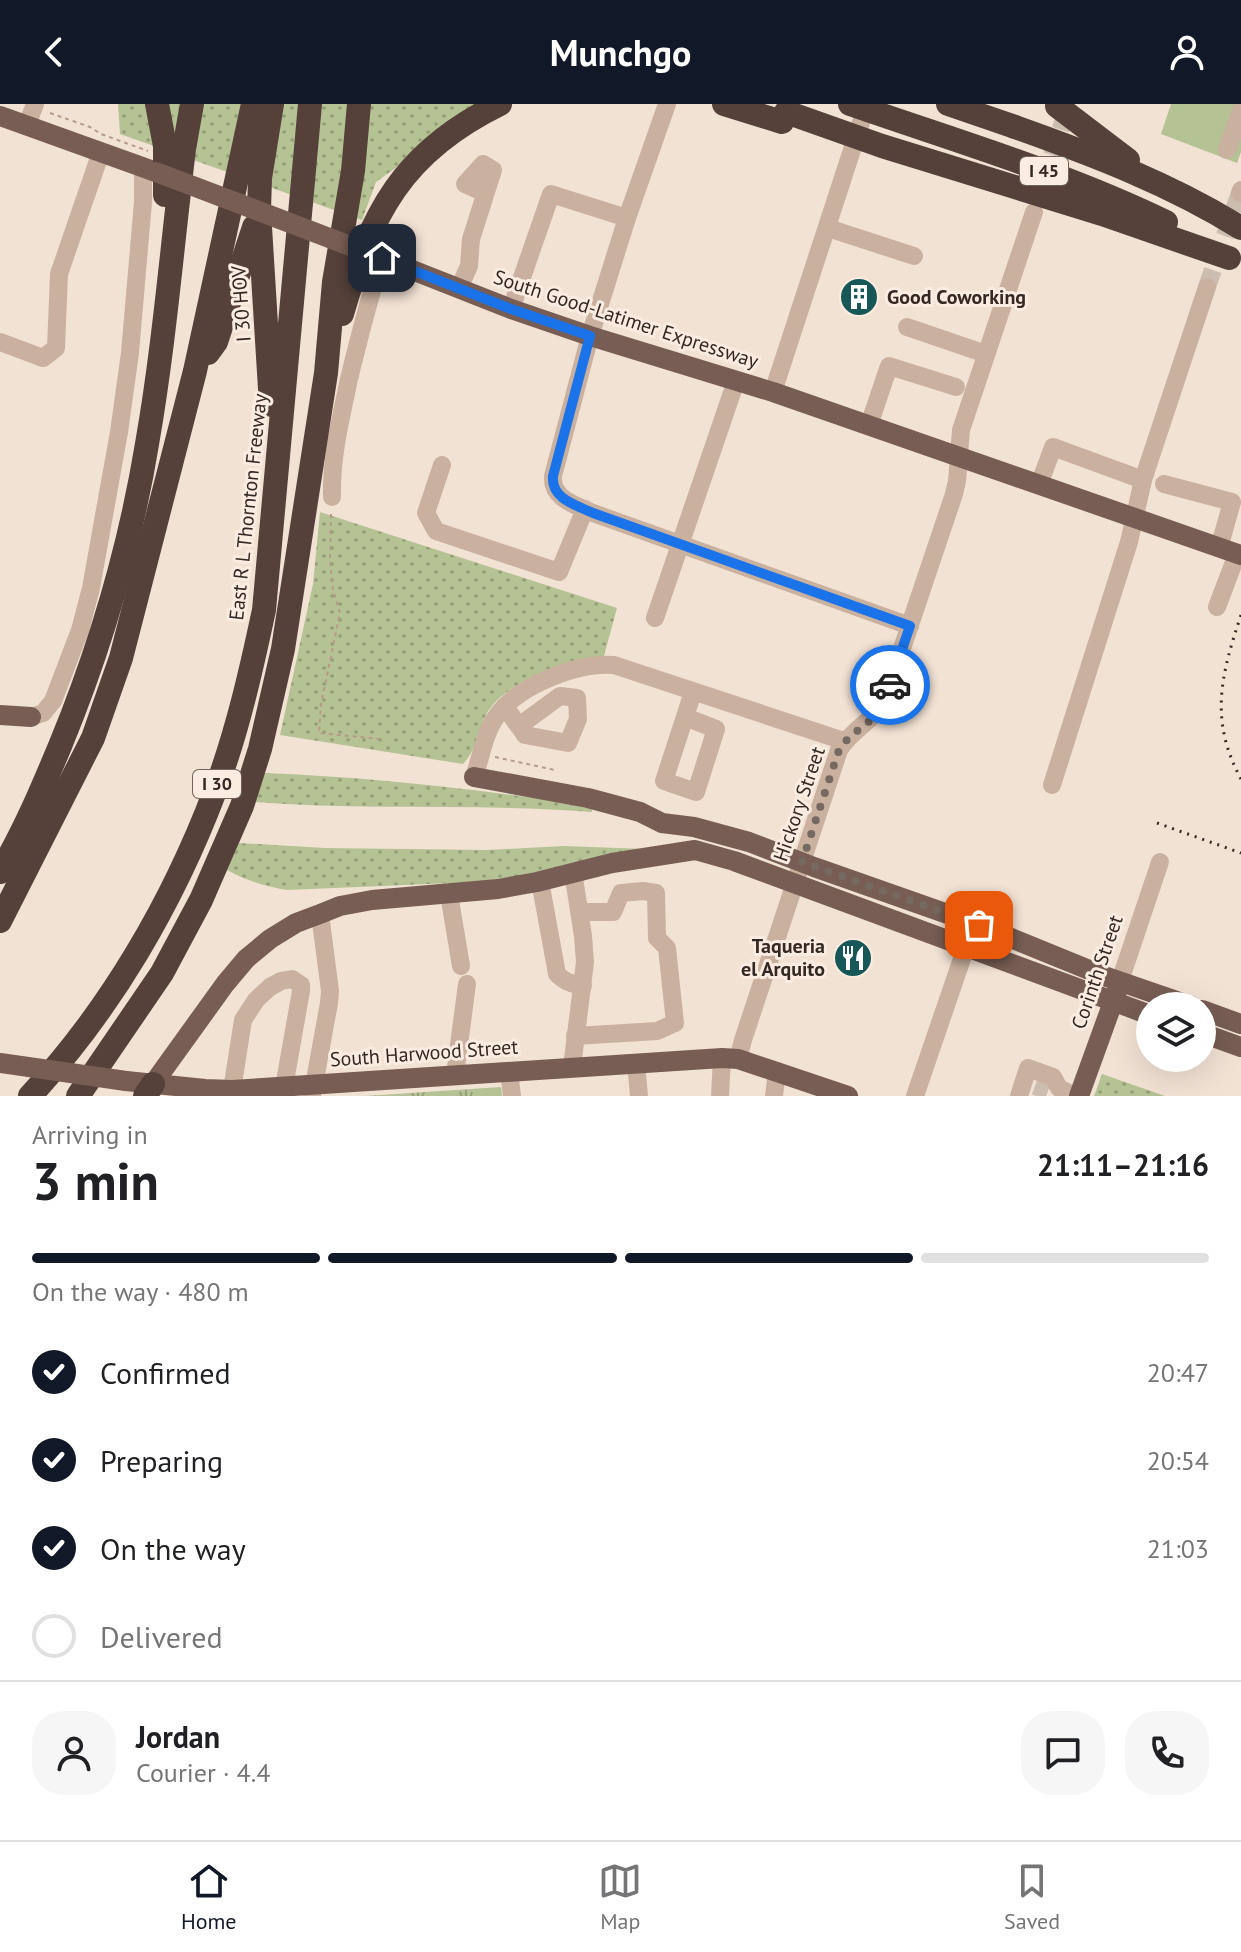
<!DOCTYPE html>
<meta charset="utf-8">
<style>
:root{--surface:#fff;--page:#f6f6f6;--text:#202124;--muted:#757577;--line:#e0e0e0;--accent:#111827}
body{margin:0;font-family:"PT Sans",sans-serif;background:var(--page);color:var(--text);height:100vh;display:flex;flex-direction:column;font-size:30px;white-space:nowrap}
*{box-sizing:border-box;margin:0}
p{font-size:26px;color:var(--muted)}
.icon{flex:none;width:44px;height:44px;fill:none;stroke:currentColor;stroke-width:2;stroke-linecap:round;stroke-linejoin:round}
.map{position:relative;height:992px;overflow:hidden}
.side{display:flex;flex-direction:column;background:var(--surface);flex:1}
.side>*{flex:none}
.tools{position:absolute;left:1136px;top:888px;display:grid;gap:16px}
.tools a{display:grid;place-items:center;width:80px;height:80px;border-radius:50%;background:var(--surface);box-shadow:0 8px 32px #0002;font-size:40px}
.pin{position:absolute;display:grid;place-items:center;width:68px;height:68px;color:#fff;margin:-34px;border-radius:16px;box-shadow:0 4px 12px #0006}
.courier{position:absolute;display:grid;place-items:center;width:80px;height:80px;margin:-40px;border:6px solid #1a73e8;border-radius:50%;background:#fff;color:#222;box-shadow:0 2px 10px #0007}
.head em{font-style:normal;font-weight:700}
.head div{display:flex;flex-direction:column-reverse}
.head{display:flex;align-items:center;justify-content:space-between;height:136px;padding:0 32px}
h1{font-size:52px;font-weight:700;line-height:60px}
.bar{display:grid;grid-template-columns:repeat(4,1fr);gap:12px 8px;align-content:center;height:96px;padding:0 32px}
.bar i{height:10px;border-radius:6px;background:var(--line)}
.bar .current{background:var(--accent)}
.bar p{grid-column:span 4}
.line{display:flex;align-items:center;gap:20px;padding:0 32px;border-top:2px solid var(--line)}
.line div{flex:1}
.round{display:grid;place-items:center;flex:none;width:84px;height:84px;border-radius:32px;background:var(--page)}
ol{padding:0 32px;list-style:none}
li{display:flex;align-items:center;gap:24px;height:88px}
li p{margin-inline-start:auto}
li .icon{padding:8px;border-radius:50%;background:var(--accent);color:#fff;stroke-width:4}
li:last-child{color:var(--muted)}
li i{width:44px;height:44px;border:4px solid var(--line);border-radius:50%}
header{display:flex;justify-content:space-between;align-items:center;height:104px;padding:0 32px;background:var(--accent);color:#fff;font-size:36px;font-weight:700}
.menu{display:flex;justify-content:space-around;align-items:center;height:112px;border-top:2px solid var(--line);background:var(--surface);font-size:22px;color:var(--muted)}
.menu a{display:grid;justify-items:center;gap:4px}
.menu .current{color:var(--accent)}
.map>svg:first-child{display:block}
</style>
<header><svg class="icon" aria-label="back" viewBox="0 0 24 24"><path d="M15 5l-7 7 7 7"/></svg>Munchgo<svg class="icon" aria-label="person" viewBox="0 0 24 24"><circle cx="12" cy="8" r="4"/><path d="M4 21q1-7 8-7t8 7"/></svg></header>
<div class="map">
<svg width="1241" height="992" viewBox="0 0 1241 992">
<defs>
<pattern id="grass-dots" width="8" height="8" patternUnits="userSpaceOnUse" patternTransform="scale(2)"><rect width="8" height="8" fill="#b5c293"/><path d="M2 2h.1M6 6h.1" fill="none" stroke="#949e78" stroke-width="1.8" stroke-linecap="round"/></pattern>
<pattern id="park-tufts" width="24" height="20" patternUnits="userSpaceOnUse" patternTransform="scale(2)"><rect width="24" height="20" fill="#b5c293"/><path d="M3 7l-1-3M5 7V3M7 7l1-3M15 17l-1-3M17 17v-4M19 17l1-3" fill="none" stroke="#949e78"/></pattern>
</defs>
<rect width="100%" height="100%" fill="#f2e2d4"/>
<!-- grass -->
<g fill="url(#grass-dots)">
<path d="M118 0H485L376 78 362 116 120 30Z"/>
<path d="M320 408 617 504 604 552C568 560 507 575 487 609 478 626 477 646 463 660L280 631 313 480Z"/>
<path d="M263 669C373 673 483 686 592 702V708C479 699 366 707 253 698Z"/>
<path d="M239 739 325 744 487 746 563 742 647 745 526 771 476 778 287 786C265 782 247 777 227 766Z"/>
<path d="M1102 970 1165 992H1094Z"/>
</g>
<!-- park -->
<path fill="url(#park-tufts)" d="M501 983 502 992H365Z"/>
<!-- pitch -->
<path fill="#b5c293" d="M1171 0H1241V48L1237 59 1161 30Z"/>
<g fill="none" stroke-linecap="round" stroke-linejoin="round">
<!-- minor-tunnel -->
<g stroke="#ccbdb1" stroke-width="18" stroke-dasharray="18 9" stroke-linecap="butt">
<path d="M1044 77 1069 0"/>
<path d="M1207 183 1240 89"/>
<path d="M1035 982 1048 987"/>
</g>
<!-- path -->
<g stroke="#b69a8a" stroke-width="2" stroke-dasharray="4 4" stroke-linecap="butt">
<path d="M50 9 90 23 101 30 148 47"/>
<path d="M331 410 330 457 333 486 340 509 321 600 319 629 380 635"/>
<path d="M495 653 555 666"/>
</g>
<!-- minor -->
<g stroke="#cab19f" stroke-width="18">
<path d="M667 0 627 114 590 232 553 372C551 395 576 401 593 409L910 522"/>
<path d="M27 21 35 0"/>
<path d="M1227 46 1241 6"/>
<path d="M1240 89 1241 86"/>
<path d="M828 124 914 152"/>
<path d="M459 184 469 162 471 135 493 66 483 60 465 80 485 89"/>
<path d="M511 205 551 90 627 114"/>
<path d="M907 223 986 250"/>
<path d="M0 238 43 254 56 244 59 170 101 48"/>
<path d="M773 288 867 0"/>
<path d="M869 321 889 262 956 283"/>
<path d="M442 361 426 409 436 427 559 468 585 405"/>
<path d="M1164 380 1232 398 1219 444"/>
<path d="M1039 381 1053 343 1143 376"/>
<path d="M332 393C331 352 341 314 349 275 359 234 369 194 382 154"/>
<path d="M1217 503 1237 450"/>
<path d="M655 514 736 277"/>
<path d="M505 602C511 612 518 621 525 631L568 639 578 615 577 594 560 592 519 622"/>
<path d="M31 613 43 609 53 597 80 526 91 484 119 328 130 249 143 98V64"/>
<path d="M685 613 716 625 696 688 664 677 693 588"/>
<path d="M474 673C481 654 484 630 496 613 517 582 577 558 614 561L844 637"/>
<path d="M1052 681 1129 438 1143 376 1207 183"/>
<path d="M540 777 557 870C565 878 572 880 583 882"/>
<path d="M449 790 461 862"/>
<path d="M1120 877 1160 758"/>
<path d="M575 932 657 927 675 919 667 844 657 834 656 789 643 787 621 789 613 808H580"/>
<path d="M738 955 743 936 839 646C851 626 874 617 885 595L954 390 957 377 961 326 1034 108"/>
<path d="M636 959 639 992"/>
<path d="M572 963 585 858 583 832 573 768"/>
<path d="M509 967 512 992"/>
<path d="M455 971 467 880"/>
<path d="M232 986 243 916 256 896 270 883 281 877 292 875 301 881V887L284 983"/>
<path d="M312 992 329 899 330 887 320 810"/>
<path d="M720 992 722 954"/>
<path d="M774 992 777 967"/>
<path d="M915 992 966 843"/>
<path d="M1019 992 1028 964 1053 973 1059 984 1074 992"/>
</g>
<!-- major -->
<g stroke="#775d53" stroke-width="20">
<path d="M0 12 156 68"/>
<path d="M374 151 511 205 590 232 773 288 1241 451"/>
<path d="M0 611 31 613"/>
<path d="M474 673 588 694 640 708 662 719 694 723 749 738 814 763 979 821 1104 872 1191 902"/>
<path d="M1202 906 1241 920"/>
<path d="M1202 929 1241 943"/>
<path d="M126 977 205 985 232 986 722 954 738 955 848 992"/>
<path d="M153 980 225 880 246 855 270 835 296 819 320 810 340 802 372 796 498 785 537 778 612 759 695 746 734 757 1150 911"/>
<path d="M1079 992 1117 887"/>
</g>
<!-- highway -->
<g stroke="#55413a" stroke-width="24">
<path d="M157 0 165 42V91"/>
<path d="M724 0 782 18"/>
<path d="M948 0 1015 23"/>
<path d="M342 210C371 109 402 48 500 0"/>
<path d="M208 249 216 238 254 123"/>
<path d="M271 301 259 107 260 74 272 0"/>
<path d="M0 768C24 728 42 685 60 642 100 545 130 443 147 340 164 243 172 143 184 45L192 0"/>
<path d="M0 817 93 634 121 554 195 267 253 0"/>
<path d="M30 992C111 905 173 798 215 687 237 629 251 567 264 506L310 0"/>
<path d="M78 992 162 869 201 796 242 702 260 645 283 545 326 269 334 178 353 67 359 0"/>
<path d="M145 992 153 980"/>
</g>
<!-- rail -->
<g stroke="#332823" stroke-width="3" stroke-dasharray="2 6" stroke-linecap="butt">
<path d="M1241 511C1221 571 1209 616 1241 675"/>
<path d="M1157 719 1241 749"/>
</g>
<!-- major-bridge -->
<g stroke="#775d53" stroke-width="20">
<path d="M156 68 374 151"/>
<path d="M0 959 126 977"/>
</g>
<!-- highway-bridge -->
<g stroke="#55413a" stroke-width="24">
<path d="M850 0C956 37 1065 69 1166 118"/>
<path d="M1057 2 1128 56"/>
<path d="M786 8 882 42 1102 110 1229 154"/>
<path d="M1015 23C1094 51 1170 80 1241 124"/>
</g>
</g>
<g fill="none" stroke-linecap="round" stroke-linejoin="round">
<!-- done -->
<path stroke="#766961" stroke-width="8" stroke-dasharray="0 14.4" d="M890 581C887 589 885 598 880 605 869 622 849 629 839 646L802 758 979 821"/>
<!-- route -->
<path stroke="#1a73e8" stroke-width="10" d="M382 154 511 205 590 232 553 372C551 395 576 401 593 409L910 522 890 581"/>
</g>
<!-- icons -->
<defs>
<g id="building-disc" transform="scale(2)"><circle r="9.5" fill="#175757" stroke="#faece0"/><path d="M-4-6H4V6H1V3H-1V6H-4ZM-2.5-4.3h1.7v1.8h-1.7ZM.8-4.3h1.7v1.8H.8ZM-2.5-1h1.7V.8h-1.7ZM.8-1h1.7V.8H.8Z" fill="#fff"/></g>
<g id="restaurant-disc" transform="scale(2)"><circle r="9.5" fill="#175757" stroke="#faece0"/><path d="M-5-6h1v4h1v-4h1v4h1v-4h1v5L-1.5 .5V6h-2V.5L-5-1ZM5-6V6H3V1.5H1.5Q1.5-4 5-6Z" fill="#fff"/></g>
</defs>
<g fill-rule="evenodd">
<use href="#building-disc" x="859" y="193"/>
<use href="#restaurant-disc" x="853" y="854"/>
</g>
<g text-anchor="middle" stroke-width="6" stroke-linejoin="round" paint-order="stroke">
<!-- shield labels -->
<g fill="#faece0" stroke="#6f635c" stroke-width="2">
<rect x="1020" y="53" width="48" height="28" rx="6"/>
<rect x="193" y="666" width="48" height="28" rx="6"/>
</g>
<g font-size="18" font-weight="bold" fill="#332823">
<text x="1044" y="73">I 45</text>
<text x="217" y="686">I 30</text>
</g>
<!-- poi labels -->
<g font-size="20" font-weight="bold" fill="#332823" stroke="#faece0" text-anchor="start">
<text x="887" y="200">Good Coworking</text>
<text x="825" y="849" text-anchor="end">Taqueria<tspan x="825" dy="23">el Arquito</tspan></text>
</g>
<!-- street labels -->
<g font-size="20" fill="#332823" stroke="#faece0">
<text transform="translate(241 200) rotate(-94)" y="7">I 30 HOV</text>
<text transform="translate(626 215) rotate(18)" y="7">South Good-Latimer Expressway</text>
<text transform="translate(248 403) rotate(-84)" y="7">East R L Thornton Freeway</text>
<text transform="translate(799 700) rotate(-71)" y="7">Hickory Street</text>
<text transform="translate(1097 868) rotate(-71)" y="7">Corinth Street</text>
<text transform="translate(424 949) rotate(-4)" y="7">South Harwood Street</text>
</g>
</g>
</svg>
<div class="tools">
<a><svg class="icon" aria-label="layers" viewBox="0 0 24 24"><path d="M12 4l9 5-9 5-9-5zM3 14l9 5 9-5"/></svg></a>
</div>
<div class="pin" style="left:979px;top:821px;background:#ea580c"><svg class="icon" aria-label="bag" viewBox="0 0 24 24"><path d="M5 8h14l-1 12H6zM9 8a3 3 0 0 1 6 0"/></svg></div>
<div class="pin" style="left:382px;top:154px;background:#1f2937"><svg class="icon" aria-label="home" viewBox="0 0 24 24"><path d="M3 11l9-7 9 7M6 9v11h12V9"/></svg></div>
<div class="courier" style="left:890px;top:581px"><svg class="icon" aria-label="car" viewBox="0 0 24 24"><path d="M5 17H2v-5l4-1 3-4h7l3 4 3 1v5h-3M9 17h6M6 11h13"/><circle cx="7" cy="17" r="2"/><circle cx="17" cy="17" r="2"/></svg></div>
</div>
<section class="side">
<div class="head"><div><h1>3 min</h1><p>Arriving in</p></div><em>21:11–21:16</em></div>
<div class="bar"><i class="current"></i><i class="current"></i><i class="current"></i><i></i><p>On the way · 480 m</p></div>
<ol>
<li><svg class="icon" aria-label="check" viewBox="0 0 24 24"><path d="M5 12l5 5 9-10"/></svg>Confirmed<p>20:47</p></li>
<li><svg class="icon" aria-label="check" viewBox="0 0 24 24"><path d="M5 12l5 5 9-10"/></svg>Preparing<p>20:54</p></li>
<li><svg class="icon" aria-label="check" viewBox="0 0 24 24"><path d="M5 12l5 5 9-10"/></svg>On the way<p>21:03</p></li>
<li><i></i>Delivered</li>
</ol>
<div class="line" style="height:144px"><a class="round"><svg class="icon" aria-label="person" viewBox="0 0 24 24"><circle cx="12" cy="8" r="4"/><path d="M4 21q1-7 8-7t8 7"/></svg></a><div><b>Jordan</b><p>Courier · 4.4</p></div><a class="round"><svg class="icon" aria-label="chat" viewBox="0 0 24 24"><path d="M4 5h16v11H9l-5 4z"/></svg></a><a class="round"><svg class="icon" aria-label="phone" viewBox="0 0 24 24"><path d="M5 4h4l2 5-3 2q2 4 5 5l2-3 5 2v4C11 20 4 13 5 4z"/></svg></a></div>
</section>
<nav class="menu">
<a class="current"><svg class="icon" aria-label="home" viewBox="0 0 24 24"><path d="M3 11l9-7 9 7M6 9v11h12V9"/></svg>Home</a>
<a><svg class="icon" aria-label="map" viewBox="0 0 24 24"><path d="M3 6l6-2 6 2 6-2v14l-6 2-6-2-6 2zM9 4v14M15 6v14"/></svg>Map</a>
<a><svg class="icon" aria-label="saved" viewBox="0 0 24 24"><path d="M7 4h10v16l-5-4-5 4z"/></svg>Saved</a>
</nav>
